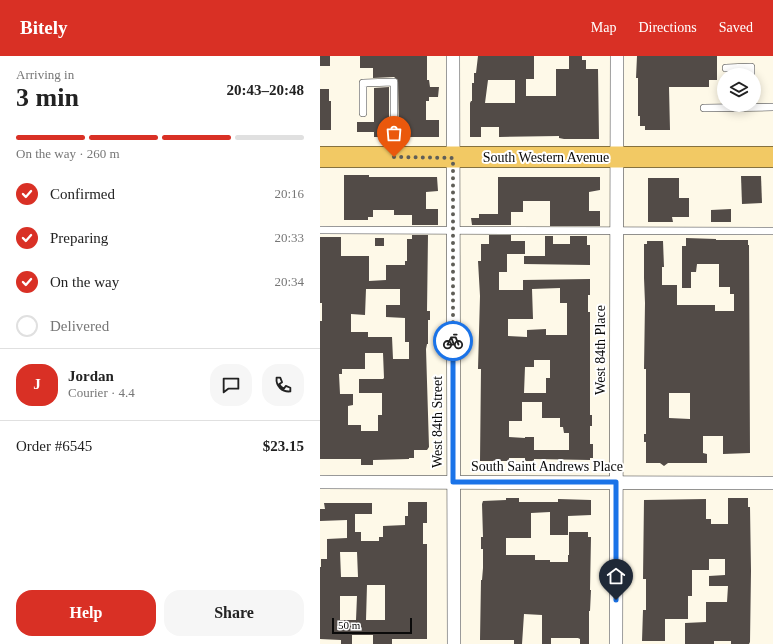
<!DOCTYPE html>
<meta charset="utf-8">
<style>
:root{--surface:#fff;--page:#f6f6f6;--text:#222;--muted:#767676;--line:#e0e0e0;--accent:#d93025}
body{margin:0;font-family:Georgia,serif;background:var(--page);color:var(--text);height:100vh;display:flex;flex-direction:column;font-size:15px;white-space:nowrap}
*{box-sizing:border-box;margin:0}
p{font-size:13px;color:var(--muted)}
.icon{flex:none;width:22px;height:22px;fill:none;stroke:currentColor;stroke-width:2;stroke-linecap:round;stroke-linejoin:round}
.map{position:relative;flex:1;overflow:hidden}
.side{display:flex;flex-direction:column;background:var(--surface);width:320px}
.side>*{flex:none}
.buttons{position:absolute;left:397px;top:12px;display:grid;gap:8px}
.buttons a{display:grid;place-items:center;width:44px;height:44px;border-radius:50%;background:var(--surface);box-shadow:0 2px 10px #0003;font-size:20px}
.scale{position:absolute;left:12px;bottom:10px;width:80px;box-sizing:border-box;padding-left:4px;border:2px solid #0a0a0a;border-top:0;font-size:11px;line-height:14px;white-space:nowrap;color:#0a0a0a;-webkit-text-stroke:3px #fff;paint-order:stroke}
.pin{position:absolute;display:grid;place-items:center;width:34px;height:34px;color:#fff;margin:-41px -17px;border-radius:50% 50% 50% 0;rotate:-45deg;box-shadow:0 0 4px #0007}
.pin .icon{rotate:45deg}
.courier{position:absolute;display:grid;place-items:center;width:40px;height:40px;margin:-20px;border:3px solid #1a73e8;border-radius:50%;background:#fff;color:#222;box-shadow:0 1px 5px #0007}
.head em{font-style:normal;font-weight:700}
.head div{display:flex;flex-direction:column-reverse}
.head{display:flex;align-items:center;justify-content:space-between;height:68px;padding:0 16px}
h1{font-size:26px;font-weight:700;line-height:30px}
.bar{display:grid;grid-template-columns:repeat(4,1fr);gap:6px 4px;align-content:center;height:48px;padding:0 16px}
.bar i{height:5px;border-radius:3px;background:var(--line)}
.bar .active{background:var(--accent)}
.bar p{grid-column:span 4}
.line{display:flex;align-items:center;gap:10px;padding:0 16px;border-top:1px solid var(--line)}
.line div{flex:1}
.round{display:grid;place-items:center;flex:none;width:42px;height:42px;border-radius:16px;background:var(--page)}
ol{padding:0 16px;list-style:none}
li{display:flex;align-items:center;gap:12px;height:44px}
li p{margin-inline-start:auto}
li .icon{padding:4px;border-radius:50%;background:var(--accent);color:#fff;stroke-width:4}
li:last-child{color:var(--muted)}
li i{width:22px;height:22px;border:2px solid var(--line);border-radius:50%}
.cta{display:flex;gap:8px;margin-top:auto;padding:8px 16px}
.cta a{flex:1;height:46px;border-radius:16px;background:var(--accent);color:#fff;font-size:16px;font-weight:700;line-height:46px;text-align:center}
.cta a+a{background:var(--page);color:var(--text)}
header{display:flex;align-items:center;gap:24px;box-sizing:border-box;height:56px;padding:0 20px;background:var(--accent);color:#fff}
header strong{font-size:19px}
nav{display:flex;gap:22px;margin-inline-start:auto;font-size:14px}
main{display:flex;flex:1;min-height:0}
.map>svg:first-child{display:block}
</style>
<header>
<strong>Bitely</strong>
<nav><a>Map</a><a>Directions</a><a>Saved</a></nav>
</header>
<main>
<section class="side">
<div class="head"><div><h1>3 min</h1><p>Arriving in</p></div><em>20:43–20:48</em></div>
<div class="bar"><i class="active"></i><i class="active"></i><i class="active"></i><i></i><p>On the way · 260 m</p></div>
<ol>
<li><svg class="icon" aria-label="check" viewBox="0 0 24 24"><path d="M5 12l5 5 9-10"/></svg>Confirmed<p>20:16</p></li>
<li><svg class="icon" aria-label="check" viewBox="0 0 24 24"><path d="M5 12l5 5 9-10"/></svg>Preparing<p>20:33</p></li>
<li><svg class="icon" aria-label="check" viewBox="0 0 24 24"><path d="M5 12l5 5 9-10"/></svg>On the way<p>20:34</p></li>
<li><i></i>Delivered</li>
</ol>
<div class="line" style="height:72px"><b class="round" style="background:var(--accent);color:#fff">J</b><div><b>Jordan</b><p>Courier · 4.4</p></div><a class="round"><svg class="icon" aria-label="chat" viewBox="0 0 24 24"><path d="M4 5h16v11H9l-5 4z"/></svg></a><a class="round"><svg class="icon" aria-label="phone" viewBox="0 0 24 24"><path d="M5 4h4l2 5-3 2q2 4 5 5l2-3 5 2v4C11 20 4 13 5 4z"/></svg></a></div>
<div class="line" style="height:52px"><div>Order #6545</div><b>$23.15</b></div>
<div class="cta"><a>Help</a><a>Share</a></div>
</section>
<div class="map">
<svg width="453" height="588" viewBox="0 0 453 588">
<rect width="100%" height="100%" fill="#fef9e8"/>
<!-- building -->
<g fill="#524b47" fill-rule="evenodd">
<rect x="0" y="0" width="10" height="10"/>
<path d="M40 0H107V24H109L110 31H119L118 41H109V45H106V64H119V81H79L78 24 74 21 53 22V12H40Z"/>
<path d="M158 0H214V23H206V40H236V13H249V0H262V4H266V13H278L279 83H244L239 82V80L179 81V71H161V81H150V47L151 45H152V27H154V17H156ZM168 24H195V47H165Z"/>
<path d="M317 0H397V24H389V31H349L350 74H325V70H320V60H318V22H316Z"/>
<path d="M69 31V81H54V76H37V66H54V32Z"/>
<path d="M0 33H9V45H11V74H0Z"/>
<path d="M24 119H49V121H117L118 135 106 136V153H118V169H92V159H74V154H53V161H48V164H24Z"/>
<path d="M421 120H441L442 147 422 148Z"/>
<path d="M178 121H280V134L269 136V155H280V170H230V145H203V156H191V169H152L151 162H159V158H178Z"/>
<path d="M328 122H359V142H369V161H352L353 166H328Z"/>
<path d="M411 153V166H391V154Z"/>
<path d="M92 179H108L107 255H110V264H108V288H107L106 293 109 391 107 394H94V402H89V403L53 404V409H41V403H0V265H2V247H0V181H21V200H49V225L66 224V209H85V205H87V183H92ZM46 233H80V249H66V261L85 262V286H89V303H73L72 281H48V276H31V258L45 259ZM45 297H63L64 322 63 323H39V337H62V359H58V375H41V369H28V350L33 349V338H20L19 318H22V313H45Z"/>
<path d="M169 179H191V185H205V198H187V216H179V234H203V224L270 223V239H268V256H270V359H272V370H270V388H273V402H270V404L214 403V405H205V402H189V405H160L161 313H158L160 240 158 205H161V188H169ZM240 232V247H247V279H226V273L207 274V281L188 280V263H213L212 233ZM214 304H230V322H226V337H204L205 311H214ZM202 346H222V362H240V371H243L244 377H249V394H214V381H205V382L189 381V365H202Z"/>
<path d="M225 180H233V188H250V180H267V189H270V209L204 208V200H225Z"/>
<rect x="55" y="182" width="9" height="8"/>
<path d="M366 182 396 183V184H428V189H429L430 397 403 398V380H383V397L387 398V407H348L344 410 340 407H326V386H324V378H326V313H324L325 247 324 222V188H327V185H343L344 211H342V229H357V249H395V255H414V238H410V231H399V208H377L376 216H371V232H362V190H366ZM349 337H370V363L349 362Z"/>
<path d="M186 442H199V446H238V443L271 444V459L248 460V479H230V456L211 457V482H186V499H215V504H230V506H248V499H249V476H268V481H271L270 534H271L270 555H269V588H260V583L258 582H231V588H222V559L204 558 202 588H194V584H160L161 524H162L163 512V493H161V481H163L162 448 163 445 186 444Z"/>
<path d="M408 442H428V451H430L431 515 430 586 429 588H411V585H394V588H365V567L386 566V546H407L408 530H389V520L405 519V503H389V514H372V540H368V563H345V585H322L323 554H326V523H323L324 444 386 443V463H391V468H408Z"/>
<path d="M88 446H107V467H103V488H107V583H72V588H53V579H32V588H21V584L0 583V511H1V503H7V483L27 482V464L0 465V453H5L4 447H52V458H35V476H41V485H59V481H63V470L85 469V460H88ZM20 496H37L38 521H21ZM47 529H65V564H46ZM20 540H37L36 564H20Z"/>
</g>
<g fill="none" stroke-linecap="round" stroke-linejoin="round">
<!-- service casing -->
<g stroke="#3d3d3d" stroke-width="8">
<g id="service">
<path d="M406 12 431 11V19"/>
<path d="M384 52 453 51"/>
<path d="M43 57V27L74 26V99"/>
<path d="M0 174 453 175"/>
</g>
</g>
<!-- minor casing -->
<g stroke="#3d3d3d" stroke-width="14">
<g id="minor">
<path d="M133 0 134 588"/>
<path d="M0 426 453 427"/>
<path d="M296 588 297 0"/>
</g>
</g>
<!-- primary casing -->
<g stroke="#1b1b1b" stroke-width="22">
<path id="primary" d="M0 101H453"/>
</g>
<!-- service -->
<use href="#service" stroke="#fff" stroke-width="7"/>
<!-- minor -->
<use href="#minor" stroke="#fff" stroke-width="13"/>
<!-- primary -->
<use href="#primary" stroke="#f2c964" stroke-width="21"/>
</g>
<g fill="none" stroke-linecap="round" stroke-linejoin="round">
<!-- done -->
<path stroke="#5f5e58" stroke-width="4" stroke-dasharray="0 7.2" d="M74 101 133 102V285"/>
<!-- route -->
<path stroke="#1a73e8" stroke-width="5" d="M133 285V426H296V544"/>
</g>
<g text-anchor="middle" stroke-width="4" stroke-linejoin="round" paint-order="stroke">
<!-- street labels -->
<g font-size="14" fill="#0a0a0a" stroke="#fff">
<text x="226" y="106">South Western Avenue</text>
<text transform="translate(280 294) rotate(-90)" y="5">West 84th Place</text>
<text transform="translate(117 366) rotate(-90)" y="5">West 84th Street</text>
<text x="227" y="415">South Saint Andrews Place</text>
</g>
</g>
</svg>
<div class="buttons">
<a><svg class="icon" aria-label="layers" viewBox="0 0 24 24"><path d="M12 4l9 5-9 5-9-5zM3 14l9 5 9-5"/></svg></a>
</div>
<div class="scale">50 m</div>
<div class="pin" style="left:74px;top:101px;background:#ea580c"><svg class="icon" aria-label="bag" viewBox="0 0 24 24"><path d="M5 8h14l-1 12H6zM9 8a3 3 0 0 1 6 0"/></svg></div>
<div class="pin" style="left:296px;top:544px;background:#1f2937"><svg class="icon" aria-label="home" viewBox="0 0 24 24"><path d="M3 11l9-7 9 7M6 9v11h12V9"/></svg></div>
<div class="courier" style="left:133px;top:285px"><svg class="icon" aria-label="bike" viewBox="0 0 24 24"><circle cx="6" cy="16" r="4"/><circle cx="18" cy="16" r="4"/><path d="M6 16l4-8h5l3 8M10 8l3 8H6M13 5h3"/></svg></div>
</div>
</main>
